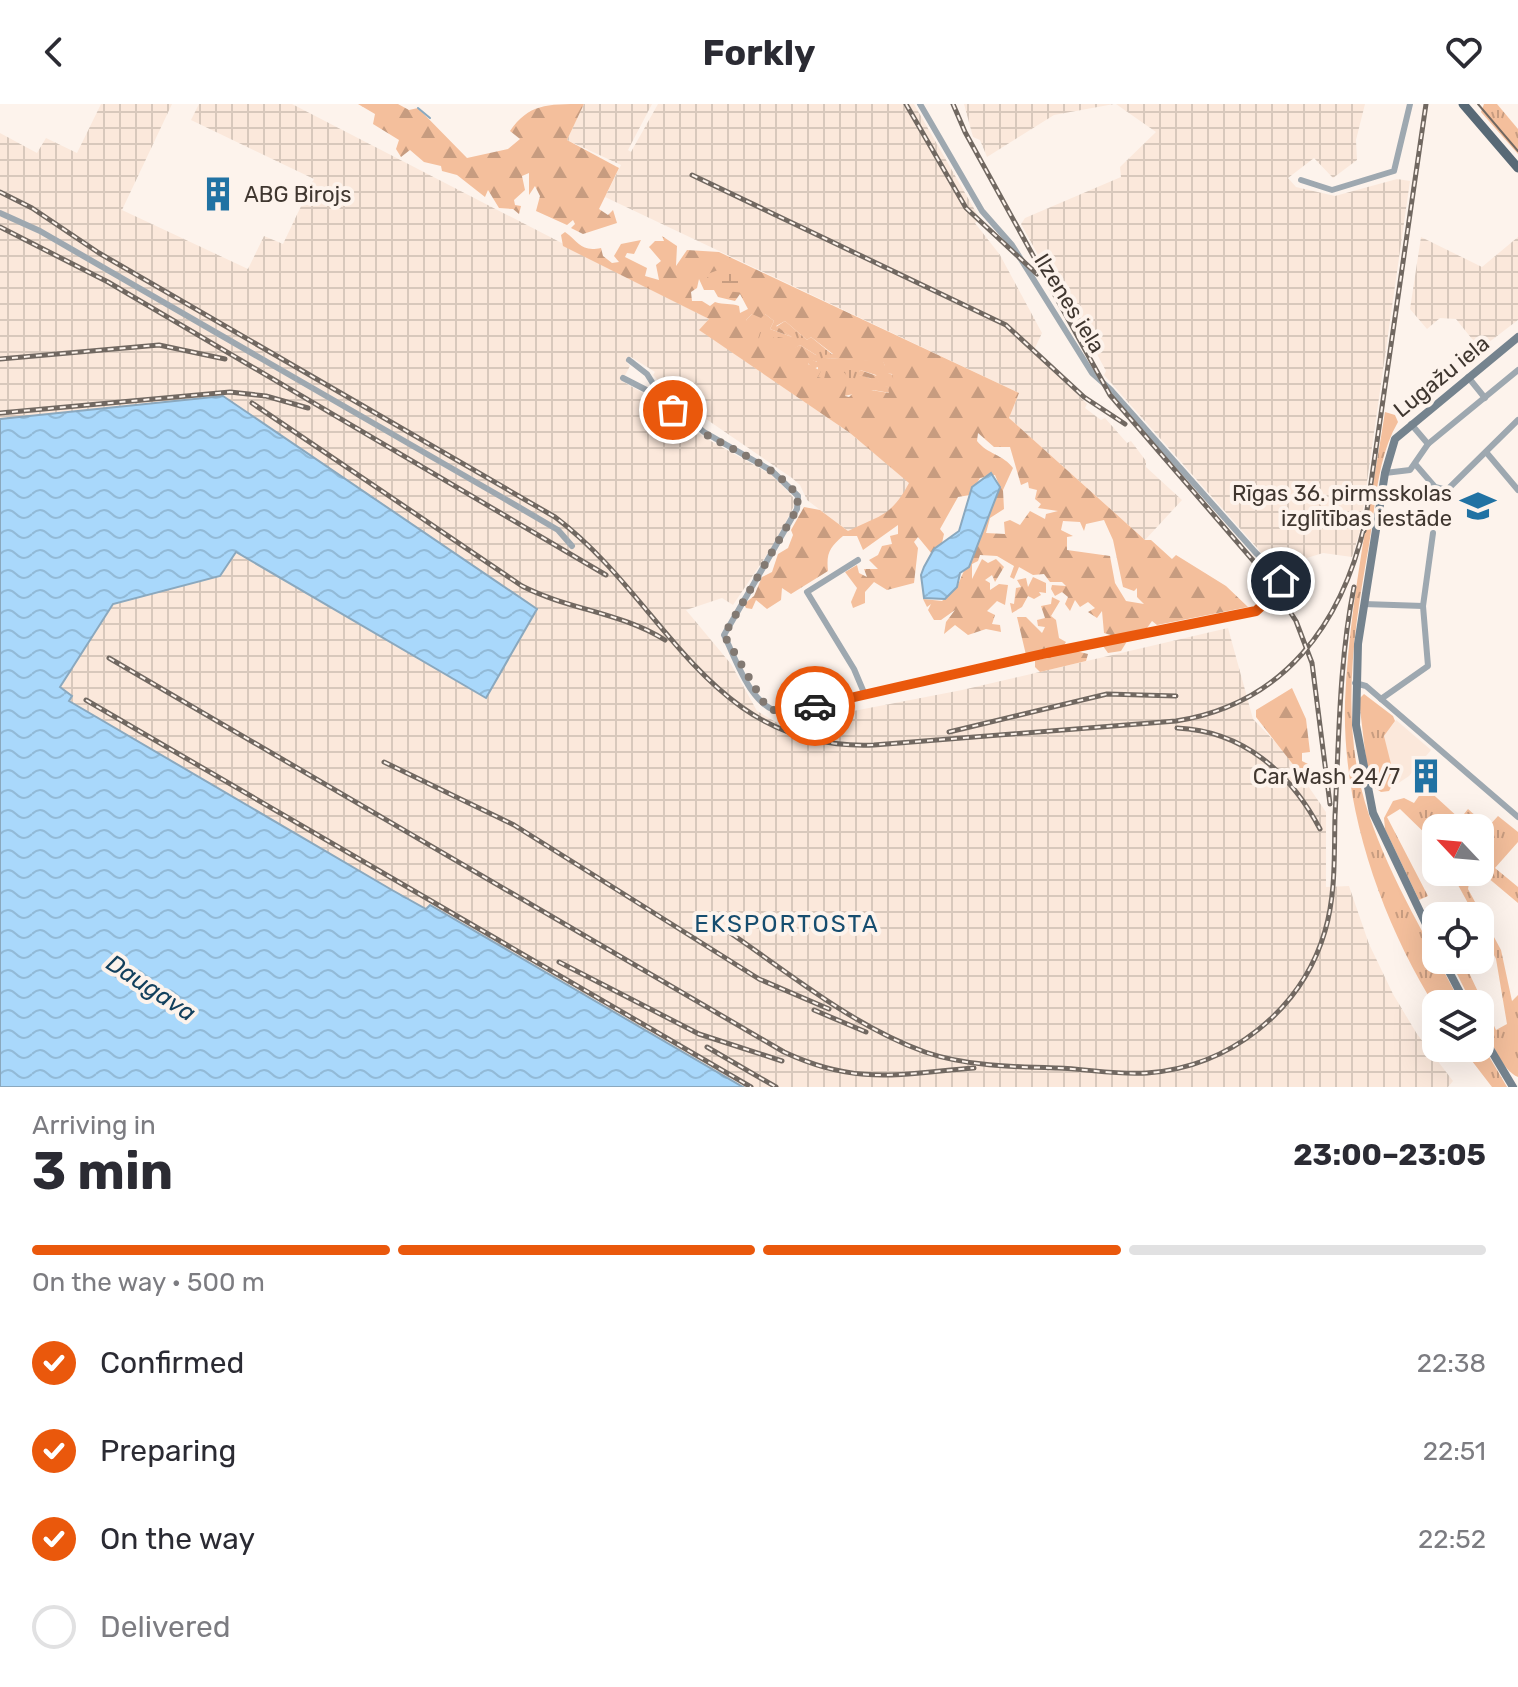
<!DOCTYPE html>
<meta charset="utf-8">
<style>
:root{--surface:#fff;--page:#f7f7f7;--text:#2b2b33;--muted:#7c7c81;--line:#e1e1e2;--accent:#ea580c}
body{margin:0;font-family:Rubik,sans-serif;background:var(--page);color:var(--text);height:100vh;display:flex;flex-direction:column;font-size:30px;white-space:nowrap}
*{box-sizing:border-box;margin:0}
p{font-size:26px;color:var(--muted)}
.icon{flex:none;width:44px;height:44px;fill:none;stroke:currentColor;stroke-width:2;stroke-linecap:round;stroke-linejoin:round}
.map{position:relative;height:983px;overflow:hidden}
.details{display:flex;flex-direction:column;background:var(--surface);flex:1}
.details>*{flex:none}
.needle{width:52px;rotate:296deg}
.buttons{position:absolute;left:1422px;top:710px;display:grid;gap:16px}
.buttons a{display:grid;place-items:center;width:72px;height:72px;border-radius:16px;background:var(--surface);box-shadow:0 8px 32px #0002;font-size:40px}
.pin{position:absolute;display:grid;place-items:center;width:68px;height:68px;color:#fff;margin:-34px;border:4px solid #fff;border-radius:50%;box-shadow:0 2px 8px #0007}
.courier{position:absolute;display:grid;place-items:center;width:80px;height:80px;margin:-40px;border:6px solid #ea580c;border-radius:50%;background:#fff;color:#222;box-shadow:0 2px 10px #0007}
.headline em{font-style:normal;font-weight:700}
.headline div{display:flex;flex-direction:column-reverse}
.headline{display:flex;align-items:center;justify-content:space-between;height:136px;padding:0 32px}
h1{font-size:52px;font-weight:700;line-height:60px}
.bar{display:grid;grid-template-columns:repeat(4,1fr);gap:12px 8px;align-content:center;height:96px;padding:0 32px}
.bar i{height:10px;border-radius:6px;background:var(--line)}
.bar .active{background:var(--accent)}
.bar p{grid-column:span 4}
ol{padding:0 32px;list-style:none}
li{display:flex;align-items:center;gap:24px;height:88px}
li p{margin-inline-start:auto}
li .icon{padding:8px;border-radius:50%;background:var(--accent);color:#fff;stroke-width:4}
li:last-child{color:var(--muted)}
li i{width:44px;height:44px;border:4px solid var(--line);border-radius:50%}
header{display:flex;justify-content:space-between;align-items:center;height:104px;padding:0 32px;background:var(--surface);font-size:36px;font-weight:700}
.map>svg:first-child{display:block}
</style>
<header><svg class="icon" aria-label="back" viewBox="0 0 24 24"><path d="M15 5l-7 7 7 7"/></svg>Forkly<svg class="icon" aria-label="heart" viewBox="0 0 24 24"><path d="M12 20l-8-8c-3-5 5-10 8-4 3-6 11-1 8 4z"/></svg></header>
<div class="map">
<svg width="1518" height="983" viewBox="0 0 1518 983">
<defs>
<pattern id="industrial-grid" width="8" height="8" patternUnits="userSpaceOnUse" patternTransform="scale(2)"><rect width="8" height="8" fill="#fbe8db"/><path d="M0 4h8M4 0v8" fill="none" stroke="#d8c8bc"/></pattern>
<pattern id="grass-tufts" width="24" height="20" patternUnits="userSpaceOnUse" patternTransform="scale(2)"><rect width="24" height="20" fill="#f4bf9c"/><path d="M3 7l-1-3M5 7V3M7 7l1-3M15 17l-1-3M17 17v-4M19 17l1-3" fill="none" stroke="#c79c80"/></pattern>
<pattern id="forest-firs" width="22" height="20" patternUnits="userSpaceOnUse" patternTransform="scale(2)"><rect width="22" height="20" fill="#f4bf9c"/><path d="M5 1l3.5 6h-7zM16 11l3.5 6h-7z" fill="#c79c80"/></pattern>
<pattern id="wetland-marsh" width="20" height="14" patternUnits="userSpaceOnUse" patternTransform="scale(2)"><rect width="20" height="14" fill="#f4bf9c"/><path d="M1 5h8M5 5V1M11 12h8M15 12V8" fill="none" stroke="#c79c80"/></pattern>
<pattern id="water-waves" width="16" height="10" patternUnits="userSpaceOnUse" patternTransform="scale(2)"><rect width="16" height="10" fill="#a9d8fb"/><path d="M0 5q4-4 8 0t8 0" fill="none" stroke="#92bad7"/></pattern>
</defs>
<rect width="100%" height="100%" fill="#fdf3ec"/>
<!-- built -->
<path fill="#fbe8db" d="M1396 616 1431 646 1409 672 1394 682 1384 632Z"/>
<!-- industrial -->
<g fill="url(#industrial-grid)">
<path d="M101 0H172L122 106 248 165 264 132 283 140 314 75 191 16 199 0H292L709 215 700 226 850 329 910 379 897 402 876 417 848 427 807 396 800 381 792 374 674 293 653 271 655 268 631 253 627 259 630 262 622 277 657 297 677 317 709 336 772 371 793 393 794 402 774 440 733 501 722 494 686 506 731 560 757 607 781 621 962 586 1228 524 1253 615 1284 647 1326 708V783L1349 782 1369 840 1393 890 1417 930 1453 977 1448 983H743L430 801 426 806 392 786 69 597 60 583 113 500 220 472 236 447 485 594 537 505 223 292 0 315V29L37 49 46 34 77 49Z"/>
<path d="M584 0H652L628 46 631 48 658 0H914L980 115 975 119 1000 151 1042 229 1034 246 1087 300 1085 304 1101 316 1105 314 1127 339 1131 337 1146 357V363L1182 396 1145 436 1009 314 1019 289 605 93 621 61 567 36Z"/>
<path d="M964 0H1114L1054 11 987 53 980 36 973 33Z"/>
<path d="M1116 0H1365L1356 36 1357 56 1333 74 1314 54 1288 74 1296 83 1335 92 1397 75 1410 77 1360 427 1352 453 1323 449 1307 454 1267 455 1104 271 1106 267 1084 226 1080 227 1021 120 1025 114 1121 73 1120 63 1156 28Z"/>
<path d="M1421 133 1482 163 1518 133V216L1480 245 1456 215 1440 214 1427 225 1410 205Z"/>
</g>
<!-- grass -->
<g fill="url(#grass-tufts)">
<path d="M1484 0H1497L1518 25V50L1481 8Z"/>
<path d="M752 210H765L774 217 770 225 792 233 776 223 785 217 807 236 811 233 833 251 825 254 883 257 888 269 895 272 894 277 879 280 876 271 860 266 859 271C870 272 876 279 888 283L890 289 873 286 844 292 818 273V263L813 265 808 259 811 255 817 258 816 251 800 241 791 247 776 236 758 235 746 216Z"/>
<path d="M1385 308 1395 311 1398 318C1377 354 1376 399 1369 441 1353 529 1339 623 1369 711 1391 777 1430 839 1461 900H1436V904C1381 816 1342 704 1345 598 1349 501 1370 404 1385 308Z"/>
<path d="M1364 590 1393 612 1395 617 1384 632 1395 676 1389 687 1381 688 1369 680 1360 605V594Z"/>
<path d="M1425 683 1460 715 1468 705 1488 723 1498 712 1518 728V738L1495 764 1518 783V799L1487 773 1492 764 1480 754V724H1436V740L1400 705 1387 713 1428 792 1419 796 1385 725 1384 714 1393 697 1404 694 1414 699Z"/>
<path d="M1470 774 1468 785 1501 846 1512 897 1518 891V973C1501 967 1480 919 1480 900H1472L1450 856H1463L1496 926 1507 920 1496 855 1480 822V812H1475L1458 781Z"/>
<path d="M1480 937 1507 983H1492L1462 944H1480Z"/>
</g>
<!-- forest -->
<g fill="url(#forest-firs)" fill-rule="evenodd">
<path d="M358 0H398L409 6 418 4 467 54 508 45 520 35 510 27C529 0 546 0 584 0L567 36 619 64 599 105 608 111 613 106 617 119 583 130 571 124 575 120 573 116 567 121 536 107 540 92 535 82 529 91V69L522 72 525 86 514 96 515 101 521 102 519 110 513 105 499 104 488 86 485 93 457 71 442 67 441 62 424 58 410 46 401 53 396 45 399 36 373 20 375 10Z"/>
<path d="M565 128C580 139 581 148 601 144L603 152 612 159 619 158 614 152 621 140 641 136 634 150 627 149 625 153 647 164 645 172 659 176 656 161 661 157 649 143 655 137H664L662 132 677 142 676 162 687 146 719 148 1019 289 1009 314 1145 436H1151L1172 455 1176 451 1226 482 1248 503 1157 521 1152 517 1147 524 1122 530 1126 539 1121 547 1108 549 1103 542 1111 531 1104 529 1102 507 1097 514 1088 508 1095 504 1088 498 1080 503 1075 496 1070 507 1065 500 1068 493 1062 488 1055 492 1051 485 1052 481 1066 482 1062 478H1050L1044 470 1033 471 1019 463 1014 475 1010 473 1014 462 997 452 980 451 978 457 972 460V475L982 455 988 459 996 455 1004 463 995 478 992 471 985 476 990 479V486L999 480 1008 481 1005 501 997 497 987 507 995 511 992 520 1000 521 1001 528 986 525 968 531 955 521 944 530 946 518 955 506 941 516H934L928 506 931 500 927 503 923 495 942 497 957 483 1000 383 995 371 980 374 970 391 958 393 940 425 944 430 942 439 932 450 918 433 914 438 918 444 914 479 887 486 874 478 865 488V499L853 504 851 498 857 484 845 468 857 461 859 469 867 473 864 465H878L869 456 878 451 882 442 892 440 890 432 898 430V421L863 446 857 432H843C830 443 826 449 828 467L791 490 782 484 781 496 767 505 756 496 752 505 746 504 744 500 754 492 762 473 772 468 778 450 788 444 793 431 791 426 804 403 820 406 848 427C880 411 891 413 909 379L850 329 699 226 709 215 563 142 561 131ZM699 175 704 186H714L718 193 735 197 740 190 748 205 740 209 739 202C731 199 724 201 715 198L710 202 702 197H692L691 188 697 184ZM752 210 761 214 765 210 774 217 770 225 792 233 776 222 785 217 807 236 811 233 833 250 824 251 825 254 883 258 885 262 879 268 892 270 894 277 880 275 879 278 877 272 860 266 858 271 870 274 875 282 888 283 889 289 871 286 864 279 849 293 845 292 848 273 842 266 826 267 824 275 818 273 821 267 808 260 811 256 818 258 819 253 800 241 790 246 789 235 778 233 776 236 770 230 758 235 761 225 746 216ZM978 329 994 343H1010L1021 381 1028 378 1029 384 1037 386 1035 395 1041 400 1038 404 1058 407 1046 410 1045 415 1030 407 1020 421 1010 416 1004 418 1005 430 986 429 990 414 1004 405 1003 386 1013 364C1004 351 987 350 977 337ZM1104 416 1113 436 1123 483 1134 487 1137 484V493L1144 500 1126 497 1115 479 1110 452 1067 446V433L1073 432 1061 426 1063 417 1080 418 1084 427 1086 420Z"/>
<path d="M1033 473 1046 479V489L1039 488 1041 491 1034 495 1028 492 1022 503 1012 509 1010 499 1014 500 1016 484 1021 483 1017 476 1026 474 1028 483Z"/>
<path d="M1052 493 1060 497 1051 512 1056 516 1059 534 1066 538 1063 543 1026 551 1017 513H1026L1042 529 1045 523 1038 522 1037 516 1045 514 1041 502 1051 500Z"/>
<path d="M1072 546 1088 550 1086 557 1040 568 1035 563V557Z"/>
<path d="M1292 584 1306 615 1310 648 1302 649V657L1312 662 1309 681 1256 613V606Z"/>
</g>
<!-- wetland -->
<path fill="url(#wetland-marsh)" d="M726 163 740 172 745 189 725 187 705 171Z"/>
<!-- water -->
<g fill="url(#water-waves)" stroke="#8aa8be" stroke-width="2">
<path d="M223 292 537 505 486 594 236 448 220 472 113 500 60 583 72 592 69 597 392 786 426 805 430 801 743 983H0V315Z"/>
<path d="M991 369 1000 383 969 463 960 469 957 483 945 495 924 494 921 471 924 463 934 445 959 427 972 383Z"/>
</g>
<g fill="none" stroke-linecap="round" stroke-linejoin="round">
<!-- stream -->
<path stroke="#8aa8be" stroke-width="2" d="M418 4 430 14"/>
<!-- street -->
<g stroke="#9ea8b0" stroke-width="6">
<path d="M1301 76 1332 86 1394 67 1410 0"/>
<path d="M0 109 40 127 505 395 558 426 572 442"/>
<path d="M629 256 647 270 662 294"/>
<path d="M1468 273 1485 294"/>
<path d="M623 274 662 294 704 328 772 367 798 392 797 405 724 531C737 557 752 607 785 609L1019 555 1256 507C1290 483 1284 474 1256 449L1110 285 1092 269 1012 141 982 107 920 0"/>
<path d="M1411 320 1428 340"/>
<path d="M1486 348 1518 386"/>
<path d="M1416 361 1435 383 1447 386 1518 316"/>
<path d="M1385 369 1410 366 1428 340 1518 266"/>
<path d="M858 456 807 488 854 565 865 591"/>
<path d="M1364 500 1423 502"/>
<path d="M1355 579 1366 582 1518 713"/>
<path d="M805 580H824L829 599"/>
<path d="M1381 595 1428 562 1423 502 1433 429"/>
</g>
<!-- secondary -->
<g stroke="#75838e" stroke-width="8">
<path d="M1436 841 1373 709 1356 621 1358 540 1385 369 1395 335 1518 233"/>
<path d="M1443 856 1466 900"/>
<path d="M1480 928 1513 983"/>
</g>
<!-- primary -->
<path stroke="#586976" stroke-width="9" d="M1463 0 1518 64"/>
<!-- tram -->
<path stroke="#716861" stroke-width="2" d="M1478 0 1518 47"/>
<!-- rail casing -->
<g stroke="#716861" stroke-width="5">
<g id="rail">
<path d="M906 0 966 104 1037 170"/>
<path d="M953 0 965 28 1110 291 1269 475 1296 517 1312 559 1330 700"/>
<path d="M692 71 1006 221 1084 293 1125 320"/>
<path d="M0 88 32 104 99 149 555 413C667 497 708 648 874 641L1176 617C1284 600 1342 520 1365 419"/>
<path d="M0 123 108 178 606 471"/>
<path d="M0 255 159 241 225 255"/>
<path d="M252 299 522 482C569 506 620 508 665 536"/>
<path d="M0 309 230 288 266 292 308 304"/>
<path d="M1364 427 1426 0"/>
<path d="M109 554 784 948C857 982 899 970 974 964"/>
<path d="M86 596 751 983"/>
<path d="M1177 624C1243 627 1290 668 1320 725"/>
<path d="M949 628 1107 590 1176 592"/>
<path d="M384 658 514 721 759 875 829 905"/>
<path d="M723 824C787 867 852 922 925 948 965 962 1014 963 1057 964 1087 965 1117 971 1147 969 1230 963 1302 906 1325 827 1336 790 1334 750 1335 712 1339 635 1339 558 1354 483"/>
<path d="M559 858 699 930 782 957"/>
<path d="M814 906 866 928"/>
<path d="M707 943 776 983"/>
</g>
</g>
<!-- rail -->
<use href="#rail" stroke="#fdf3ec" stroke-width="2" stroke-dasharray="6" stroke-linecap="butt"/>
</g>
<g fill="none" stroke-linecap="round" stroke-linejoin="round">
<!-- done -->
<path stroke="#827972" stroke-width="8" stroke-dasharray="0 14.4" d="M673 306C709 342 767 351 798 392L797 405 724 531 767 604 785 609 815 602"/>
<!-- route -->
<path stroke="#ea580c" stroke-width="10" d="M815 602 1047 549 1256 507 1278 487 1281 477"/>
</g>
<!-- icons -->
<defs>
<g id="building-bare" transform="scale(2.76)"><path d="M-4-6H4V6H1V3H-1V6H-4ZM-2.5-4.3h1.7v1.8h-1.7ZM.8-4.3h1.7v1.8H.8ZM-2.5-1h1.7V.8h-1.7ZM.8-1h1.7V.8H.8Z" fill="#2172a3" stroke="#fdf3ec" stroke-width="2.5" paint-order="stroke"/></g>
<g id="school-bare" transform="scale(2.76)"><path d="M0-5L7-2L0 1L-7-2ZM-4 1L0 2.5L4 1V4Q0 6-4 4Z" fill="#2172a3" stroke="#fdf3ec" stroke-width="2.5" paint-order="stroke"/></g>
</defs>
<g fill-rule="evenodd">
<use href="#building-bare" x="218" y="90"/>
<use href="#school-bare" x="1478" y="402"/>
<use href="#building-bare" x="1426" y="672"/>
</g>
<g text-anchor="middle" stroke-width="8" stroke-linejoin="round" paint-order="stroke">
<!-- poi labels -->
<g font-size="22" fill="#403730" stroke="#fdf3ec" text-anchor="end">
<text x="244" y="98" text-anchor="start">ABG Birojs</text>
<text x="1452" y="397">Rīgas 36. pirmsskolas<tspan x="1452" dy="25">izglītības iestāde</tspan></text>
<text x="1400" y="680">Car Wash 24/7</text>
</g>
<!-- street labels -->
<g font-size="22" fill="#403730" stroke="#fdf3ec">
<text transform="translate(1070 199) rotate(58)" y="8">Ilzenes iela</text>
<text transform="translate(1441 272) rotate(-39)" y="8">Lugažu iela</text>
</g>
<!-- neighbourhood labels -->
<g font-size="24" letter-spacing="2" fill="#164d6f" stroke="#fdf3ec">
<text x="787" y="828">EKSPORTOSTA</text>
</g>
<!-- water labels -->
<g font-size="24" font-style="italic" fill="#12405d" stroke="#fdf3ec">
<text transform="translate(151 884) rotate(33)" y="8">Daugava</text>
</g>
</g>
</svg>
<div class="buttons">
<a><svg class="needle" viewBox="-14 -14 28 28"><path d="M0-13l5 13h-10z" fill="#e53935"/><path d="M0 13l5-13h-10z" fill="#7c7c81"/></svg></a>
<a><svg class="icon" aria-label="locate" viewBox="0 0 24 24"><circle cx="12" cy="12" r="6"/><path d="M12 2v4M12 18v4M2 12h4M18 12h4"/></svg></a>
<a><svg class="icon" aria-label="layers" viewBox="0 0 24 24"><path d="M12 4l9 5-9 5-9-5zM3 14l9 5 9-5"/></svg></a>
</div>
<div class="pin" style="left:673px;top:306px;background:#ea580c"><svg class="icon" aria-label="bag" viewBox="0 0 24 24"><path d="M5 8h14l-1 12H6zM9 8a3 3 0 0 1 6 0"/></svg></div>
<div class="pin" style="left:1281px;top:477px;background:#1f2937"><svg class="icon" aria-label="home" viewBox="0 0 24 24"><path d="M3 11l9-7 9 7M6 9v11h12V9"/></svg></div>
<div class="courier" style="left:815px;top:602px"><svg class="icon" aria-label="car" viewBox="0 0 24 24"><path d="M5 17H2v-5l4-1 3-4h7l3 4 3 1v5h-3M9 17h6M6 11h13"/><circle cx="7" cy="17" r="2"/><circle cx="17" cy="17" r="2"/></svg></div>
</div>
<section class="details">
<div class="headline"><div><h1>3 min</h1><p>Arriving in</p></div><em>23:00–23:05</em></div>
<div class="bar"><i class="active"></i><i class="active"></i><i class="active"></i><i></i><p>On the way · 500 m</p></div>
<ol>
<li><svg class="icon" aria-label="check" viewBox="0 0 24 24"><path d="M5 12l5 5 9-10"/></svg>Confirmed<p>22:38</p></li>
<li><svg class="icon" aria-label="check" viewBox="0 0 24 24"><path d="M5 12l5 5 9-10"/></svg>Preparing<p>22:51</p></li>
<li><svg class="icon" aria-label="check" viewBox="0 0 24 24"><path d="M5 12l5 5 9-10"/></svg>On the way<p>22:52</p></li>
<li><i></i>Delivered</li>
</ol>
</section>
